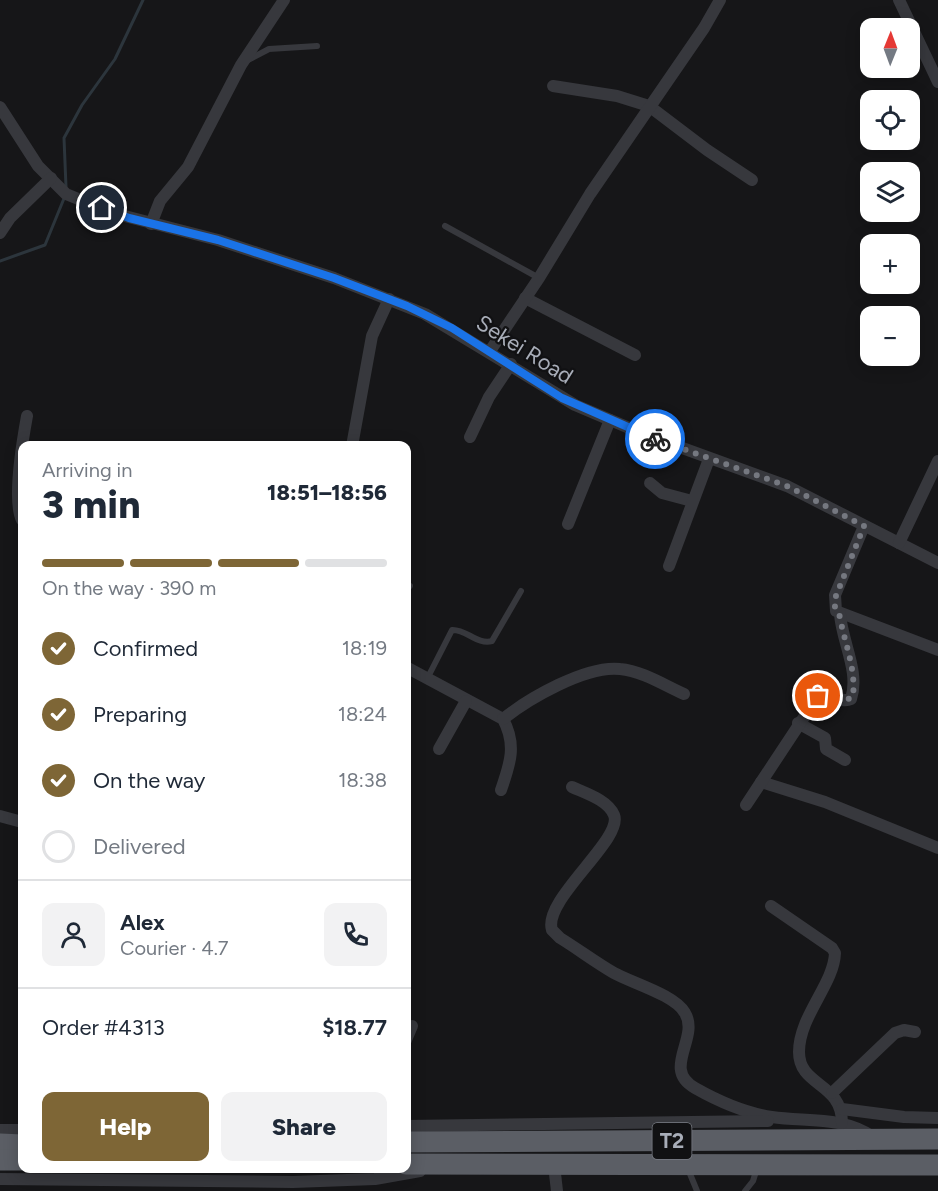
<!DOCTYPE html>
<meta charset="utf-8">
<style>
:root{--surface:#fff;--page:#f2f2f3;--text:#1f2937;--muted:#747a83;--line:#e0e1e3;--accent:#7e6636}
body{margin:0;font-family:Figtree,sans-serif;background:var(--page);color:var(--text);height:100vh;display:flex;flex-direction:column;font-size:22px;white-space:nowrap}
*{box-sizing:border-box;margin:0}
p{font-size:20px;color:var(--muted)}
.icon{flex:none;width:33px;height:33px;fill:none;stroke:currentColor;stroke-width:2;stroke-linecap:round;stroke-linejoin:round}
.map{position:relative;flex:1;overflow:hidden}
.panel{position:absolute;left:18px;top:441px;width:393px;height:732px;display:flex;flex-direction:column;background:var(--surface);border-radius:12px;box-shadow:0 3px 15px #0003}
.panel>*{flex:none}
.needle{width:39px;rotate:1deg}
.tools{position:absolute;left:860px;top:18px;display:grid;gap:12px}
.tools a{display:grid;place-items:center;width:60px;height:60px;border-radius:12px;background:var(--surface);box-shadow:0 3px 15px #0003;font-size:30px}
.pin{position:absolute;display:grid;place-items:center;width:51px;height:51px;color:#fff;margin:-26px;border:3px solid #fff;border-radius:50%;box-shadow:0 2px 6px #0007}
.courier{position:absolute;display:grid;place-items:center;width:60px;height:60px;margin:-30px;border:4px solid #1a73e8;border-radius:50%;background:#fff;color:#222;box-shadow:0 2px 8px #0007}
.headline em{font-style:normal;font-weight:800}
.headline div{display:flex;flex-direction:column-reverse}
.headline{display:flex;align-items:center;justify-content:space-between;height:102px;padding:0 24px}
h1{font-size:39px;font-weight:800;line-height:45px}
.bar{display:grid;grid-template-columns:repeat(4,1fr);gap:9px 6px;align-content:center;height:72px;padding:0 24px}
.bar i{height:8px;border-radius:4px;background:var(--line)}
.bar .current{background:var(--accent)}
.bar p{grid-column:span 4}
.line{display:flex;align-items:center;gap:15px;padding:0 24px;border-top:2px solid var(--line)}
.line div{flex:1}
.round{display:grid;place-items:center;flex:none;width:63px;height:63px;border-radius:12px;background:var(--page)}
ol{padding:0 24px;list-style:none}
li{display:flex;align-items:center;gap:18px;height:66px}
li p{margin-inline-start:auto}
li .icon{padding:6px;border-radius:50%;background:var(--accent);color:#fff;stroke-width:4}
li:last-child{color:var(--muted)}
li i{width:33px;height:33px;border:3px solid var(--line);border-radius:50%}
.button{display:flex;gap:12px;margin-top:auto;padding:12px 24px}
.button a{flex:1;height:69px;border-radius:12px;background:var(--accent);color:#fff;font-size:24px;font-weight:800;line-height:69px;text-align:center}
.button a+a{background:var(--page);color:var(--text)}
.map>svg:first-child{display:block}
</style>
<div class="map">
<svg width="938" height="1191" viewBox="0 0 938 1191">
<rect width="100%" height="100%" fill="#161618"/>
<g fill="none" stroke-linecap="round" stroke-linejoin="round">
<!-- stream -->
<g stroke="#2c353c" stroke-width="3">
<path d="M66 187 64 138 82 105 115 59 143 0"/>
<path d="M0 261 45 245 65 196"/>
</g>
<!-- service -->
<g stroke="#37383d" stroke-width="6">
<path d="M246 61 269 49 317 46"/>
<path d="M445 226 539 278"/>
<path d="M406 585 410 586"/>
<path d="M428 677 452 630C466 629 477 645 492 641L521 591"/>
<path d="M688 1169 697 1191"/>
<path d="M745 1191 753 1181 757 1168"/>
</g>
<!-- minor -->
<g stroke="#37383d" stroke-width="12">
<path d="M899 0 938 82"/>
<path d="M553 86 617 96 649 106 707 150 752 180"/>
<path d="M0 107 38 166 66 194 113 213 218 240 334 278 425 314 575 405 641 433 787 486 938 563"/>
<path d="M151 224 160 201 188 167 241 65 284 0"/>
<path d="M0 233 10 218 51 178"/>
<path d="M525 298 635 355"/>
<path d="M490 351 539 278 590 194 704 28 720 0"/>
<path d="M470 437 489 397 511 364"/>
<path d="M352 446 372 336 389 299"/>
<path d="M650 483 662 493 692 501"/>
<path d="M22 520C12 501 23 438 27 416"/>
<path d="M568 524 610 420"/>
<path d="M864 526 835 595 836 611 938 650"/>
<path d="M899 543 938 461"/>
<path d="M669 566 709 459"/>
<path d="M406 667 503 719C517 745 510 764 501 790"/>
<path d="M503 719C528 699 586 665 620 669 642 671 664 685 684 694"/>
<path d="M798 723 825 738 826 749 845 760"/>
<path d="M439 749 466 701"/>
<path d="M761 782 825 802 938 848"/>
<path d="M572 787C585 793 608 800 614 815 624 839 542 900 552 930L560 938C578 949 595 962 614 973 632 983 675 995 685 1013 700 1038 661 1069 695 1088 718 1101 745 1113 772 1117 806 1122 843 1116 873 1137"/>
<path d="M746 805 818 696C829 692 840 704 851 699 860 672 842 642 840 614"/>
<path d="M0 816 22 822"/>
<path d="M771 906 832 948 835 953C834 984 799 1016 799 1052 799 1087 842 1082 842 1123"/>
<path d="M406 1040 412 1026"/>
<path d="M832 1093 895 1033 904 1030 915 1032"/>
<path d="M842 1109 904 1117 938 1118"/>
<path d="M406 1126 768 1121"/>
<path d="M0 1130H22"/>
<path d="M554 1165 557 1191"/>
<path d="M0 1179 293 1182 375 1179 420 1171"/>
</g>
<!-- trunk -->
<g stroke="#5b5e65" stroke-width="21">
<path d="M406 1142 938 1139"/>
<path d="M0 1144 22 1145"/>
<path d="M0 1160H22"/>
<path d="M406 1164 938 1165"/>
</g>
</g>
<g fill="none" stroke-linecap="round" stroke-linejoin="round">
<!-- done -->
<path stroke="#757880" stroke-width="6" stroke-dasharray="0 10.8" d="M655 439 787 486 864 526 834 601C834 609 839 611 840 618 845 644 856 669 853 696L845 701 824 695 818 696"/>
<!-- route -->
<path stroke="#1a73e8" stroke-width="8" d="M102 208 129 218 218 240 334 278 407 306 452 328 562 398 655 439"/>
</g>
<g text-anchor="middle" stroke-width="4.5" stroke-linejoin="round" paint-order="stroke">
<!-- shield labels -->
<rect fill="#111113" stroke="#7b7e86" stroke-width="1.5" x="652.5" y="1123" width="39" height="36" rx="4.5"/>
<g font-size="21" font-weight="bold" fill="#a8adb8">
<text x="672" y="1148">T2</text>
</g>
<!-- street labels -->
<g font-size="22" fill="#a8adb8" stroke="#111113">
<text transform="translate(525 349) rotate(32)" y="8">Sekei Road</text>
</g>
</g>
</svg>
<div class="tools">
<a><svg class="needle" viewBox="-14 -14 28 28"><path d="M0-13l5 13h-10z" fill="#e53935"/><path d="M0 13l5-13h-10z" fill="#747a83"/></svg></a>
<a><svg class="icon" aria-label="locate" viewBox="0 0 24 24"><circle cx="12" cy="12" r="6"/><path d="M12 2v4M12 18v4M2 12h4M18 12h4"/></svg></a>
<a><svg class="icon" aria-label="layers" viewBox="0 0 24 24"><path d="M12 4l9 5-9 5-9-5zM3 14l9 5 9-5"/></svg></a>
<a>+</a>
<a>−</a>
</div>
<div class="pin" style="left:818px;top:696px;background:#ea580c"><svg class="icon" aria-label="bag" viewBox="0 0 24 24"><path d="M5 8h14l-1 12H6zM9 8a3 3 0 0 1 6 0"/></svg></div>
<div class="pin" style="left:102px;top:208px;background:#1f2937"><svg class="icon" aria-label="home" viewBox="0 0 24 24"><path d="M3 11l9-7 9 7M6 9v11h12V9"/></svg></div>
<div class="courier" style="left:655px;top:439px"><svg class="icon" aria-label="bike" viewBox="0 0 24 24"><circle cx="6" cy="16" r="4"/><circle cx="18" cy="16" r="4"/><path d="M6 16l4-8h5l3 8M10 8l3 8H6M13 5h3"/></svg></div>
<section class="panel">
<div class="headline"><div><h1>3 min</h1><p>Arriving in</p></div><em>18:51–18:56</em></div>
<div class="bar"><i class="current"></i><i class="current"></i><i class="current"></i><i></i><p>On the way · 390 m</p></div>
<ol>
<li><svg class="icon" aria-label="check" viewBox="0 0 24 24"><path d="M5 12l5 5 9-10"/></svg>Confirmed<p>18:19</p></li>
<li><svg class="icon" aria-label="check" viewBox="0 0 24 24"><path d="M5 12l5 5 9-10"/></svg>Preparing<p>18:24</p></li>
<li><svg class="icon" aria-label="check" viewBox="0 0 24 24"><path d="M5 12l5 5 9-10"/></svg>On the way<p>18:38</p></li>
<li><i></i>Delivered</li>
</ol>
<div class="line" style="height:108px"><a class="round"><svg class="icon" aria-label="person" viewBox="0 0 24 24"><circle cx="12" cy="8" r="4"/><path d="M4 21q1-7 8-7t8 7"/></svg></a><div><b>Alex</b><p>Courier · 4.7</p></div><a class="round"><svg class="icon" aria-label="phone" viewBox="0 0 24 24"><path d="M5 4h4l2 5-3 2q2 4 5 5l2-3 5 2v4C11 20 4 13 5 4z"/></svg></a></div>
<div class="line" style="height:78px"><div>Order #4313</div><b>$18.77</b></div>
<div class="button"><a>Help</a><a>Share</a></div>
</section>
</div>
